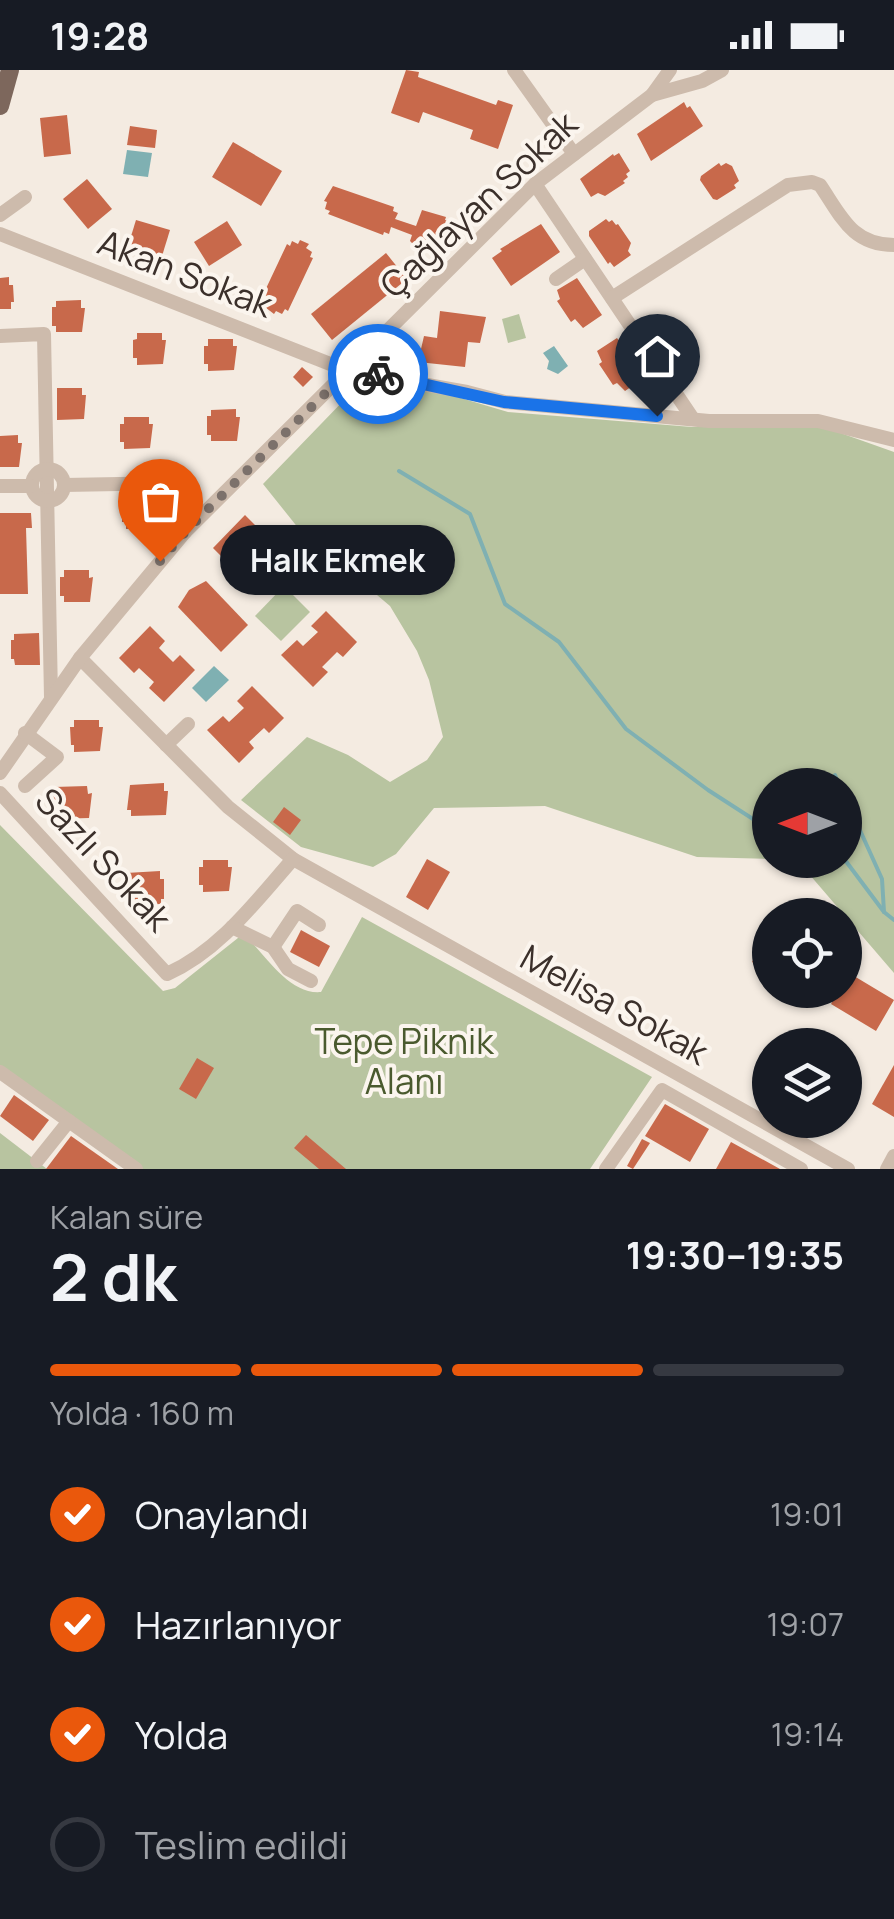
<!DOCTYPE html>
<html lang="tr">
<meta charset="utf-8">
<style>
:root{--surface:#171b24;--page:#242831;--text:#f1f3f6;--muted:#9ea1a6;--line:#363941;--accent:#ea580c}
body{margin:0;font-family:Manrope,sans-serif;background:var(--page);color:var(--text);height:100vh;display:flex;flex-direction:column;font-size:38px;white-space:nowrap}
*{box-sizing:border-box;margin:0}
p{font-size:32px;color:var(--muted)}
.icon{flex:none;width:55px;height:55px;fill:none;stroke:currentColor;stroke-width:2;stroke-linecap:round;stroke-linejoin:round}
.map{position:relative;height:1099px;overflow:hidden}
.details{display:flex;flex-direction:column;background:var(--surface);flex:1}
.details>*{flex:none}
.needle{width:65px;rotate:270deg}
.tools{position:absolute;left:752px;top:698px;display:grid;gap:20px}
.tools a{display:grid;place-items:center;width:110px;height:110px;border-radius:50%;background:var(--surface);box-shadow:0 2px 8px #0004;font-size:50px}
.pin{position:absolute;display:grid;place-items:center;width:85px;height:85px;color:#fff;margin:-102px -42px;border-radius:50% 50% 50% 0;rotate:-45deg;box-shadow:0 0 10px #0007}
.pin .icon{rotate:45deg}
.courier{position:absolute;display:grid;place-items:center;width:100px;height:100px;margin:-50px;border:8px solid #1a73e8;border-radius:50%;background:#fff;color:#222;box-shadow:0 2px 12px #0007}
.bubble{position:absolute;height:70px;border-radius:35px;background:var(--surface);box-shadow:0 2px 8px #0004;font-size:32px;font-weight:700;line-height:70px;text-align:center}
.headline em{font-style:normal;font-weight:700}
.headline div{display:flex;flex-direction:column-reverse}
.headline{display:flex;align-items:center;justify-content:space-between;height:170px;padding:0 50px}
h1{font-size:65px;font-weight:700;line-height:75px}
.bar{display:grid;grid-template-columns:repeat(4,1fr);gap:15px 10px;align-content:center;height:120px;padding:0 50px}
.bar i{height:12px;border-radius:8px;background:var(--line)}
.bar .active{background:var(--accent)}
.bar p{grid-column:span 4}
ol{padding:0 50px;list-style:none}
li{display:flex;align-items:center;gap:30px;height:110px}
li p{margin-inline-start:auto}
li .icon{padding:10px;border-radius:50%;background:var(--accent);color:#fff;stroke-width:4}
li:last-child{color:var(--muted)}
li i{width:55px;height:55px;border:5px solid var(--line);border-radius:50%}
.status{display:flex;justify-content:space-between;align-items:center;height:70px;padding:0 50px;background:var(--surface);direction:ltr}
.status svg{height:28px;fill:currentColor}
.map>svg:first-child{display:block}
</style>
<div class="status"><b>19:28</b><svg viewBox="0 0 49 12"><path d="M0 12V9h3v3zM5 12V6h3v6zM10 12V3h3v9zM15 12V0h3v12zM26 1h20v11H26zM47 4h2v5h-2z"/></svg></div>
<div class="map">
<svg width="894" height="1099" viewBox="0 0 894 1099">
<rect width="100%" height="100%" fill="#f4ebe1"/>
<!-- green -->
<g fill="#b8c4a0">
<path d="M519 244 526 268 508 273 502 249Z"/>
<path d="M437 321 508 342 692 357 818 355 894 382V903L797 790H845V715H770V789L697 787 545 736 434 738 396 784 373 797 301 777 241 730 307 667 348 685 390 712 427 690 443 667 429 610 417 581 390 536 299 459 263 414 349 325Z"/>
<path d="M284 516 310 542 281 571 255 546Z"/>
<path d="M0 755 163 921 175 918 243 864C265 883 288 925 321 922L362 847 652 1007 590 1099H139L0 995Z"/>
<path d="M0 1063 47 1099H0Z"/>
</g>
<!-- water -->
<g fill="#7fb0b2">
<path d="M127 80 152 83 148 107 123 104Z"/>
<path d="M554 276 568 296 558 304 547 299 549 291 543 283Z"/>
<path d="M214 596 229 610 206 632 192 618Z"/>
</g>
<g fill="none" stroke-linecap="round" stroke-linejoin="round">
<!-- stream -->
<g stroke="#7fb0b2" stroke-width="4">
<path d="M399 401 470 444 505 534 559 572 626 659 708 720 770 760"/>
<path d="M835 705 839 715"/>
<path d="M845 727 882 809 884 842"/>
<path d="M845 790 884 842 894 850"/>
</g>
</g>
<!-- building -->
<g fill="#c8694b">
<path d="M406 0 419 2 418 7 496 35 498 30 513 35 498 79 470 69 473 60 423 42 419 53 391 43Z"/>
<path d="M684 32 687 38 690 36 703 56 651 91 637 64Z"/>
<path d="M67 45 71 84 44 87 40 48Z"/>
<path d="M130 56 157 60 155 78 127 75Z"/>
<path d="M233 72 282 101 261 136 212 107Z"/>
<path d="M619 83 630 101 626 104 628 107 623 111 625 113 605 126 598 123 591 127 580 109 613 84 614 86Z"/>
<path d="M719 93 721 96 726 93 732 96 739 111 734 115 736 118 717 130 713 129 700 110 701 106Z"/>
<path d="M87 109 112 139 88 159 63 129Z"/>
<path d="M333 116 394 137 393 141 398 143 395 149 416 156 422 140 446 147 445 150 454 153 442 184 415 176 410 171 412 165 391 157 389 164 384 162 383 165 328 144 330 141 325 139 327 132 324 131Z"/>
<path d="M606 149 609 152 612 150 616 155 618 154 631 173 628 181 631 185 614 197 610 192 608 194 589 166V161Z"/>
<path d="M136 150 170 160 162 186 128 176Z"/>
<path d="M227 151 242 175 209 196 194 172Z"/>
<path d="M541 154 560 182 511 216 492 188 502 181 500 179Z"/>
<path d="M300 170 309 174 306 178 312 182 310 187 313 188 288 241 285 239 282 244 276 241 274 244 261 234 262 227 287 174 290 176 292 171 298 174Z"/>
<path d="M386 183 407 209 332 270 311 244Z"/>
<path d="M9 207V215H13L14 232H11V239H0V208Z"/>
<path d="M577 208 602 245 583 258 575 249 571 252 557 231 560 229 557 220Z"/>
<path d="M81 230V238H85L82 262H56V256H52V237H56V231Z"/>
<path d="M440 241 486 247 480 273 468 272 465 297 418 292 424 266 437 268Z"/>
<path d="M137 263H162V270H166L163 294 137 295V288H133V270L137 269Z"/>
<path d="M617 268 644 308 625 321 617 313 613 315 599 294 602 292 597 281Z"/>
<path d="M208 269H233V276H237L234 300 208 301V294H204V276H208Z"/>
<path d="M302 297 313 307 303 317 293 307Z"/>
<path d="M57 318H82V325H86L84 349 57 350Z"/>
<path d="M236 339V347H240L237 371H211V365H207V346H211V340Z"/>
<path d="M124 347H149V354H153L150 378 124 379V372H120V354H124Z"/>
<path d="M18 365V373H22L19 397H0V366Z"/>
<path d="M126 427H151V434H155L152 458 126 459V452H122V434H126Z"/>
<path d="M0 443H31L32 458H26L28 524H0Z"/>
<path d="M245 445 260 460 253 467 268 481 274 474 290 489 259 521 244 507 249 501 234 487 228 493 213 478Z"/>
<path d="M64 500H89V508L93 507 90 532H64V526H60V507H64Z"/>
<path d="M206 511 248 555 221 582 178 537 189 520Z"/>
<path d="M326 541 357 572 343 587 337 582 322 597 328 602 313 617 281 585 297 570 303 576 318 562 311 556Z"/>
<path d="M150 556 165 571 159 578 173 592 180 585 195 600 164 632 149 618 154 612 139 598 134 603 119 588Z"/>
<path d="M39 563 40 595H15L14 589H11V570H14V564Z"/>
<path d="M252 616 284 648 269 663 264 658 249 672 254 678 239 693 207 660 223 646 229 652 244 638 237 631Z"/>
<path d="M74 650H99V657H103L100 681 74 682V675H71L70 657H74Z"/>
<path d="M164 713V721H168L166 745 131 746V740H127L130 715Z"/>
<path d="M87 716 88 724 92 723 89 748 54 749V743H51L54 717Z"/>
<path d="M284 737 301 750 290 765 273 752Z"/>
<path d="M427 789 450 802 428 840 406 827Z"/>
<path d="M203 790H228V797H232L229 821 203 822V815H199V797H203Z"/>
<path d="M160 801V809H164V829H161V834L127 835V828H123L126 803Z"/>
<path d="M770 859V902L752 892Z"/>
<path d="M301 860 330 876 319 897 290 882Z"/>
<path d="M849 903 894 930 876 961 831 934 839 920H845Z"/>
<path d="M197 988 214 998 196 1029 179 1019Z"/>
<path d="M894 995V1047L872 1034Z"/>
<path d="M14 1025 49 1050 33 1071 0 1046Z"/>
<path d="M665 1034 709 1059 690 1092 645 1066Z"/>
<path d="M306 1065 346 1099H319L294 1078Z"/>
<path d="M71 1066 118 1099H46Z"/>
<path d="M642 1069 650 1073 633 1099 627 1096Z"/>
<path d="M731 1072 780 1099H716Z"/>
</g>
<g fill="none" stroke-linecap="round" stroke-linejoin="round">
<!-- minor -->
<g stroke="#cdbbac" stroke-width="14">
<path d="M514 0 574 84"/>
<path d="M652 25 702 11 722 0"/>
<path d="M535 114 693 349"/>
<path d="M0 145 25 127"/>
<path d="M0 164 348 301 467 322 505 332 709 351H818L894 370"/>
<path d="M556 209 585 189"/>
<path d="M612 228 788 115 812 112 820 115C841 146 852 175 894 175"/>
<path d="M0 266 44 264 51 627"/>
<circle cx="48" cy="415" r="16"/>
<path d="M180 412 185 462"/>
<path d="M64 415 175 413"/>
<path d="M0 416H31"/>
<path d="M80 588 228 737 293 789 848 1099"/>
<path d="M166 675 188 654"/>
<path d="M0 703 80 588 185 462 535 114 652 25 670 0"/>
<path d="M25 716 57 687 25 663"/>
<path d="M0 723 167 904C219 881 256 831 293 789"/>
<path d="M232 857 273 877 288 899 311 911"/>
<path d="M273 877 297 841 319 855"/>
<path d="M0 1002 136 1099"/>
<path d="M37 1091 69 1051"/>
<path d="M606 1099 662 1020 801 1099"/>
<path d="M887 1099 894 1086"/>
</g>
<!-- major -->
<path stroke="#7d675c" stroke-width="18" d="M0 36 10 0"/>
</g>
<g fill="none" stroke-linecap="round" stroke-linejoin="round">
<!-- done -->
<path stroke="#7c716b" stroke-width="10" stroke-dasharray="0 18" d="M160 491 185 462 348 301 378 304"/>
<!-- route -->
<path stroke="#1a73e8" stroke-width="12" d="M378 304 504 332 657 346"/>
</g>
<g text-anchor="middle" stroke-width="8" stroke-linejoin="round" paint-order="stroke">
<!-- street labels -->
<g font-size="35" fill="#3b302b" stroke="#fbf5ee">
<text transform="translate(479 135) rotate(-43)" y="12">Çağlayan Sokak</text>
<text transform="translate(185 204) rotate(21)" y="12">Akan Sokak</text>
<text transform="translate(103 790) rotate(47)" y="12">Sazlı Sokak</text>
<text transform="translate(614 935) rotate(29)" y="12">Melisa Sokak</text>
</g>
<!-- park labels -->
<g font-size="35" fill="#4a5a2e" stroke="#fbf5ee">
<text x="404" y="984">Tepe Piknik<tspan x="404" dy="40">Alanı</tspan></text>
</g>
</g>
</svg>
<div class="tools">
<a><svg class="needle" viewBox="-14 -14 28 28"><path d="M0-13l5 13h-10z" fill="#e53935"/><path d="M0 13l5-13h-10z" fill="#9ea1a6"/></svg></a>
<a><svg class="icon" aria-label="locate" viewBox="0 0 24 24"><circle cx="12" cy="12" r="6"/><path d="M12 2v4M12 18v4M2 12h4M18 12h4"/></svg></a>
<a><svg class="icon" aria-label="layers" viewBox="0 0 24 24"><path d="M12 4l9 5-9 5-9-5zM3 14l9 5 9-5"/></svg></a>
</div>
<div class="pin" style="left:160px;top:491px;background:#ea580c"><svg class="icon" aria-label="bag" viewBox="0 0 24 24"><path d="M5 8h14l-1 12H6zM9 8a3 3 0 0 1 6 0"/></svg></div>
<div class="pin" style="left:657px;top:346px;background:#1f2937"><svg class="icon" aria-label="home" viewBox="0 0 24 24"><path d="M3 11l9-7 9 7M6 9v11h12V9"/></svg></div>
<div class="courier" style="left:378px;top:304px"><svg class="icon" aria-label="bike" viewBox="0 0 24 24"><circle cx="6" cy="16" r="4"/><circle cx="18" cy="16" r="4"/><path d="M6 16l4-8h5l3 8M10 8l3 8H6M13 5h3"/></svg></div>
<div class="bubble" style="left:220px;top:455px;width:235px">Halk Ekmek</div>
</div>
<section class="details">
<div class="headline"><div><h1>2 dk</h1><p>Kalan süre</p></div><em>19:30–19:35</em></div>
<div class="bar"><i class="active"></i><i class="active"></i><i class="active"></i><i></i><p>Yolda · 160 m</p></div>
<ol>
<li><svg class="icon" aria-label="check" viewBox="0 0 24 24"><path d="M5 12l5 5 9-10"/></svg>Onaylandı<p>19:01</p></li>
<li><svg class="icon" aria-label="check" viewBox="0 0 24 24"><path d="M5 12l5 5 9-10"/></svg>Hazırlanıyor<p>19:07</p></li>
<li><svg class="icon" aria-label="check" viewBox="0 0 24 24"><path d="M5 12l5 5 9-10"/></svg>Yolda<p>19:14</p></li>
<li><i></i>Teslim edildi</li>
</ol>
</section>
